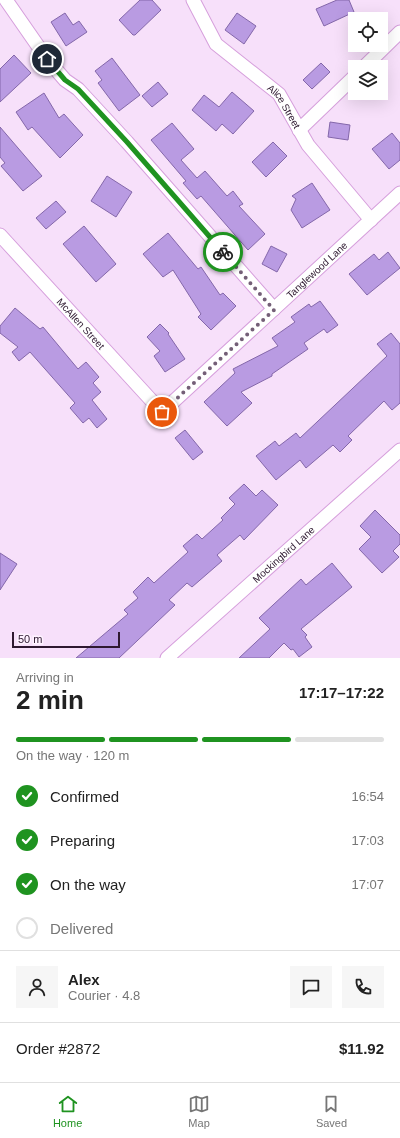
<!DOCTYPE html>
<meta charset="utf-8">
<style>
:root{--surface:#fff;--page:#f6f6f6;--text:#222;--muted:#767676;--line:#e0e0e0;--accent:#1f9320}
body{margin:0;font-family:Arial,sans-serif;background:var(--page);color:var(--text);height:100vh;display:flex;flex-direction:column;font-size:15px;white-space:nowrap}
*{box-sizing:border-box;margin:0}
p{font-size:13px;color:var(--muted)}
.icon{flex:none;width:22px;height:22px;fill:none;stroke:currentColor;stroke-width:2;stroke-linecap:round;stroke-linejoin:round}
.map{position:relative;height:658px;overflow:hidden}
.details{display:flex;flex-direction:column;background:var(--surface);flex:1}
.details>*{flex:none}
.controls{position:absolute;left:348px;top:12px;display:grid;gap:8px}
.controls a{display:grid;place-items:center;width:40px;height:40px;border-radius:0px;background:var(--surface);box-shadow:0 4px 16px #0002;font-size:20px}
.scale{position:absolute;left:12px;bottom:10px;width:108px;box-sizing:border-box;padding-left:4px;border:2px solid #2e1930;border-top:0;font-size:11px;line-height:14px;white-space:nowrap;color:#2e1930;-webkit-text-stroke:3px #fef2ff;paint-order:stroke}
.pin{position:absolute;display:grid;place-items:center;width:34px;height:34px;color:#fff;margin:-17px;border:2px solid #fff;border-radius:50%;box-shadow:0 1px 4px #0007}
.courier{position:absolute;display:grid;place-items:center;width:40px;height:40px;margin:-20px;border:3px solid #1f9320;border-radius:50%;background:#fff;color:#222;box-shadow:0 1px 5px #0007}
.head em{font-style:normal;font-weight:700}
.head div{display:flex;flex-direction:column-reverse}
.head{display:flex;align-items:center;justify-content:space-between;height:68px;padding:0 16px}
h1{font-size:26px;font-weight:700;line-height:30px}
.bar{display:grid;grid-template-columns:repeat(4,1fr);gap:6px 4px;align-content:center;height:48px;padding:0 16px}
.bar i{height:5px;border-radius:3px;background:var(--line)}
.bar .selected{background:var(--accent)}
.bar p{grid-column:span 4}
.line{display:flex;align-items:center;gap:10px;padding:0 16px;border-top:1px solid var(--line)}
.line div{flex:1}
.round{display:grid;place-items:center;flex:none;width:42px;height:42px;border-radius:0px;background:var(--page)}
ol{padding:0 16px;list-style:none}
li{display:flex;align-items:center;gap:12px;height:44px}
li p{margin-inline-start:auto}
li .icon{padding:4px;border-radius:50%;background:var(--accent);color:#fff;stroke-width:4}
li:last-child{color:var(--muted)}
li i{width:22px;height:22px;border:2px solid var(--line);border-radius:50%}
.dock{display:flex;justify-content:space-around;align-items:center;height:56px;border-top:1px solid var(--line);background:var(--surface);font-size:11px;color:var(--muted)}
.dock a{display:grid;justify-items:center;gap:2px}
.dock .selected{color:var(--accent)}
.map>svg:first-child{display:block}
</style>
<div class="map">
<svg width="400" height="658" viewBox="0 0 400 658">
<rect width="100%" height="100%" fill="#f7e0fa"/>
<!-- building -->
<g fill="#b99be2" stroke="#8467aa">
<path d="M140 0H152L161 10 135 35H133L119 20Z"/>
<path d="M337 0H349L354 12 324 26 316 9Z"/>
<path d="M65 13 73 25 79 21 87 32 66 46 51 22Z"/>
<path d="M237 13 256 26 244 44 225 30Z"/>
<path d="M14 55 31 73 0 102V69Z"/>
<path d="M112 58 140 95 119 111 98 83 102 80 95 71Z"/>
<path d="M321 63 330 72 312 89 303 80Z"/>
<path d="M158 82 168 94 152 107 142 96Z"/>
<path d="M232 92 254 111 233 134 222 124 216 131 192 110 204 95 219 107Z"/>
<path d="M44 93 59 118 64 114 83 135 60 158 32 127 28 130 16 112Z"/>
<path d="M330 122 350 125 348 140 328 137Z"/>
<path d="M172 123 194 149 181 160 197 178 205 171 227 196 233 191 243 204 239 206 265 234 248 250 201 196 197 199 183 183 186 181 151 140Z"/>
<path d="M0 127 42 176 23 191 1 166 5 163 0 157Z"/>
<path d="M392 133 400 143V160L389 169 372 149Z"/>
<path d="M273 142 287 156 266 177 252 162Z"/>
<path d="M107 176 132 192 116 217 91 201Z"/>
<path d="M312 183 330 210 302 228 291 210 296 199 292 196Z"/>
<path d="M56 201 66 212 46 229 36 218Z"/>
<path d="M84 226 116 264 96 282 63 244Z"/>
<path d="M168 233 198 269 201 267 220 295 223 293 236 306 211 330 198 317 201 314 173 270 163 277 143 254Z"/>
<path d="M271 246 287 254 277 272 262 264Z"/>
<path d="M388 252 400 268 367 295 349 274 374 254 379 260Z"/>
<path d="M320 301 338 325 327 333 324 329 304 343 308 349 272 374V376L241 392 252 403 227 426 204 402 235 373 233 369 278 346 272 338 295 322 291 317 309 304 311 307Z"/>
<path d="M15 308 40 329 43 327 78 369 86 362 99 377 93 383 101 392 92 400 107 419 97 428 89 418 83 423 70 408 75 403 30 352 19 361 12 352 18 347 0 333V326Z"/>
<path d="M160 324 169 333 168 334 185 359 165 372 154 356 160 351 147 337Z"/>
<path d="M391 333 400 344V403L392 410 384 401 348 436 352 440 340 452 333 445 306 468 300 460 276 480 256 456 275 441 279 446 296 433 300 438 387 356 377 344Z"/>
<path d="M185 430 203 452 193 460 175 438Z"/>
<path d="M244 484 256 496 262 490 278 505 244 540 240 535 217 555 222 561 192 587 187 583 169 600 175 605 119 658H76L128 614 124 610 138 598 133 592 148 577 154 583 188 552 183 546 197 534 202 539 223 520 221 518 235 504 229 498Z"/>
<path d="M375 510 400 535V544L393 551 399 557 382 573 359 549 371 537 360 526Z"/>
<path d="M0 553 17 564 0 590Z"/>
<path d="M332 563 352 587 301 629 307 635 305 637 312 647 299 657 293 649 291 650 284 643 269 658H239L270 629 259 618 301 579 306 585Z"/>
</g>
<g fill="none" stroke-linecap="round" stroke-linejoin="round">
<!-- minor casing -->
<g stroke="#d69fdc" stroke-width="15">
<g id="minor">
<path d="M6 0 47 59 65 80 78 89 127 142 274 309"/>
<path id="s1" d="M193 0 216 44 279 94 308 145 371 220"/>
<path d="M364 67 400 32"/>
<path d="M299 130 355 76"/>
<path id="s2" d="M0 235 162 412 400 193"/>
<path id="s3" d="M167 658 400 450"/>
</g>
</g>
<!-- minor -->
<use href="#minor" stroke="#fff" stroke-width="13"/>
</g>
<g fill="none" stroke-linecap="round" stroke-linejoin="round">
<!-- done -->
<path stroke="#745f77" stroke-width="4" stroke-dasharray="0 7.2" d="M162 412 274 310 223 252"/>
<!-- route -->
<path stroke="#1f9320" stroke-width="5" d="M47 59 65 80 78 89 127 142 223 252"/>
</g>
<g text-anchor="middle" stroke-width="4" stroke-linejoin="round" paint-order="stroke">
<!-- street labels -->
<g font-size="10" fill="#2e1930" stroke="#fef2ff">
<text dy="4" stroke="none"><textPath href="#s1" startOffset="143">Alice Street</textPath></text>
<text dy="4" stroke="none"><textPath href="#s2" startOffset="450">Tanglewood Lane</textPath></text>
<text dy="4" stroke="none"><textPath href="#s2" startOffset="120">McAllen Street</textPath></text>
<text dy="4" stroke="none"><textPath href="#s3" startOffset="156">Mockingbird Lane</textPath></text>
</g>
</g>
</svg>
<div class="controls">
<a><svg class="icon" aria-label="locate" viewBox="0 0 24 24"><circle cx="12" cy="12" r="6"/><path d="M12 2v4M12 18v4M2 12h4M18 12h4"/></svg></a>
<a><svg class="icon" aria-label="layers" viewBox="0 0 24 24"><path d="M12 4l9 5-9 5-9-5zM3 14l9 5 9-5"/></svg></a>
</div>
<div class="scale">50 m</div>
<div class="pin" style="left:162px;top:412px;background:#ea580c"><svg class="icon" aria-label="bag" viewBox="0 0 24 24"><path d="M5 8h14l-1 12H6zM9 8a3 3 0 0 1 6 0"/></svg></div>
<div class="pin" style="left:47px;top:59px;background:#1f2937"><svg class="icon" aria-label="home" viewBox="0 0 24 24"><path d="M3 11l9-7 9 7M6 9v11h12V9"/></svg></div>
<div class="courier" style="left:223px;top:252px"><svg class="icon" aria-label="bike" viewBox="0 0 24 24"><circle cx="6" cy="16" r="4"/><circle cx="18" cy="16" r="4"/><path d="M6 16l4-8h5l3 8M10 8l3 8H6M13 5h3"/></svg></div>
</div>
<section class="details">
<div class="head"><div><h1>2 min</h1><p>Arriving in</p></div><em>17:17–17:22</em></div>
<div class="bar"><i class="selected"></i><i class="selected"></i><i class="selected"></i><i></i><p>On the way · 120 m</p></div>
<ol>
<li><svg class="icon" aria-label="check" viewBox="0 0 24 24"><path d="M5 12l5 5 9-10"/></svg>Confirmed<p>16:54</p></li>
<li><svg class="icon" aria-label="check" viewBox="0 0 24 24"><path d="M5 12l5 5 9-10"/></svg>Preparing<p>17:03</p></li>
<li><svg class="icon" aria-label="check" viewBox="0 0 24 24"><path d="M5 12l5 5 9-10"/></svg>On the way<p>17:07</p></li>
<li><i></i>Delivered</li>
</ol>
<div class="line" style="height:72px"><a class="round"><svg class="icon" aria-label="person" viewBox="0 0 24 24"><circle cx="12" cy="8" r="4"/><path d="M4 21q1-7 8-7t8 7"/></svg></a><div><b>Alex</b><p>Courier · 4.8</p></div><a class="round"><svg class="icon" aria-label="chat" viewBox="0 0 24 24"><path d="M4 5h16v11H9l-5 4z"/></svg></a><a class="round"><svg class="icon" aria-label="phone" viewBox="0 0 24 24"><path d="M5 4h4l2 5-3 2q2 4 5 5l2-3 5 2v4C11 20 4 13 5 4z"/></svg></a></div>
<div class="line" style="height:52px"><div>Order #2872</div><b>$11.92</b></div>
</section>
<nav class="dock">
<a class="selected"><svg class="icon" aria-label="home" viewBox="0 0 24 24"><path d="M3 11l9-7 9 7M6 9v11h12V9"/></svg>Home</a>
<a><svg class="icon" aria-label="map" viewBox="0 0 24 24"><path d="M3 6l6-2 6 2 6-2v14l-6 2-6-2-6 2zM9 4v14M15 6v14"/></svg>Map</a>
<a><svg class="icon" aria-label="saved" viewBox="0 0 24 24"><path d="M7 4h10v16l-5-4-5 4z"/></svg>Saved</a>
</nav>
